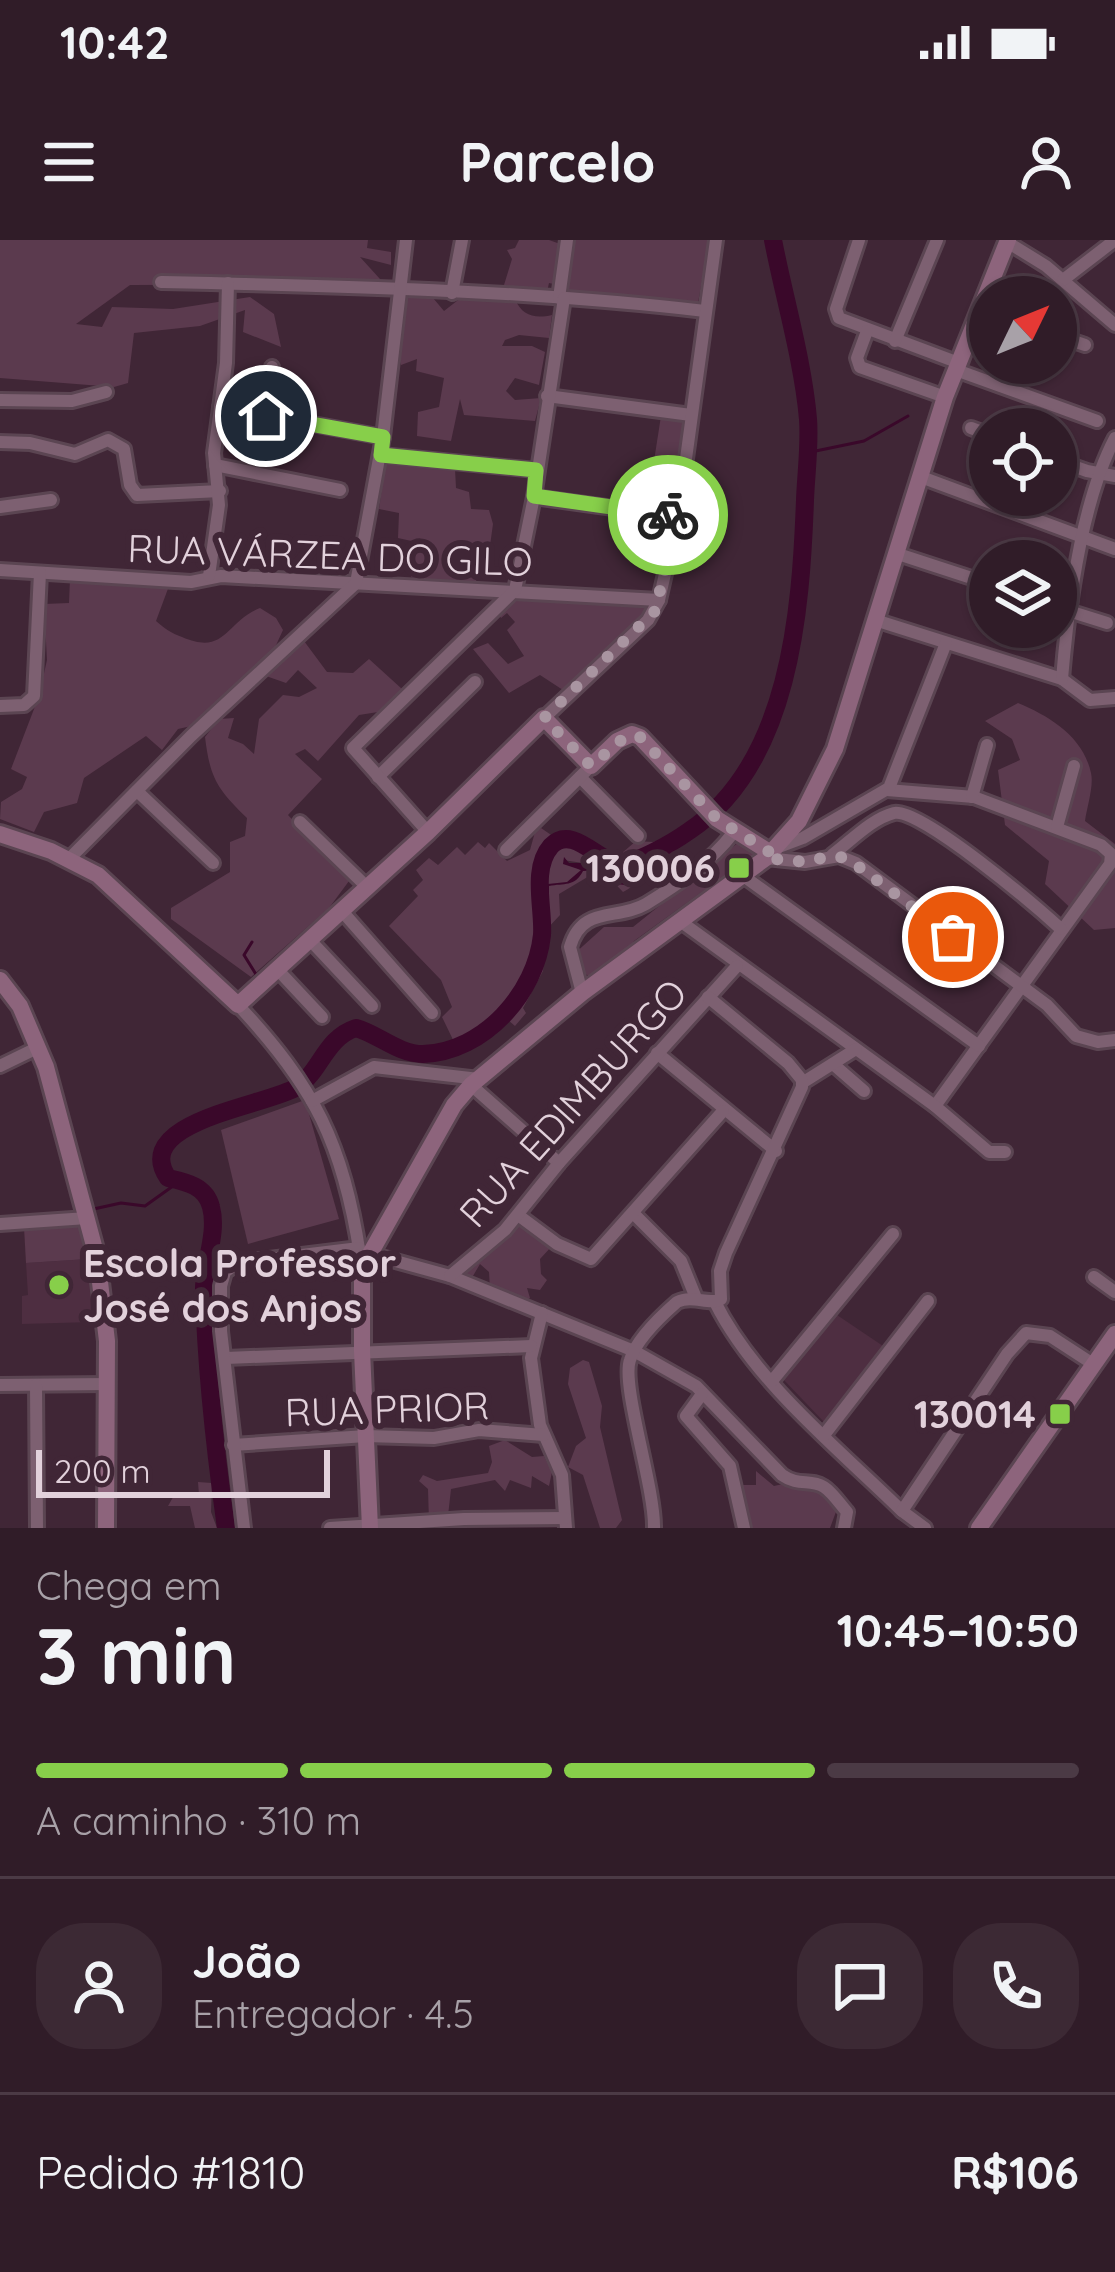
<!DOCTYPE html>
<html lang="pt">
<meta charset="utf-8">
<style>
:root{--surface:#301c28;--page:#3c2934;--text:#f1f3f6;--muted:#a8a1a8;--line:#4b3a45;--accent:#87cf4a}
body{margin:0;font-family:Quicksand,sans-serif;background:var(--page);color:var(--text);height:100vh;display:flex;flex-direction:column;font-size:45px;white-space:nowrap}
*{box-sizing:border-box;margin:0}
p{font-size:39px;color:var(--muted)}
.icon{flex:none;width:66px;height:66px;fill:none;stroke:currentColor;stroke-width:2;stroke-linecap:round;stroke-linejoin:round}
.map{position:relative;height:1288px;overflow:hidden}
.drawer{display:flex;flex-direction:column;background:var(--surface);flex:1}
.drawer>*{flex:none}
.needle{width:78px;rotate:47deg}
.fabs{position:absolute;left:969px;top:36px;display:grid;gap:24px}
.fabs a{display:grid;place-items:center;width:108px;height:108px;border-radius:50%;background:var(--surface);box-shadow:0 3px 9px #0004,0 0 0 3px var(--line);font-size:60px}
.scale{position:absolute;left:36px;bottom:30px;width:294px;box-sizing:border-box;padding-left:12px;border:6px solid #e2d1db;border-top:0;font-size:33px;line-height:42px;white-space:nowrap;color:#e2d1db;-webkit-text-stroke:9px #402636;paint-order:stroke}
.pin{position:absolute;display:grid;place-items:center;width:102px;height:102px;color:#fff;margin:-51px;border:6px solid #fff;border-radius:50%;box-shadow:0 3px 12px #0007}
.courier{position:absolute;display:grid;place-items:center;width:120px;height:120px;margin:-60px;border:9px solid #87cf4a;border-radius:50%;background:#fff;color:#222;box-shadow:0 3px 15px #0007}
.headline em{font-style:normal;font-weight:800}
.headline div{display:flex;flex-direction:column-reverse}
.headline{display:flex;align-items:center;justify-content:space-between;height:204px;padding:0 36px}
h1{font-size:78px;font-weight:800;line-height:90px}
.bar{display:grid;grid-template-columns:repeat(4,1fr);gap:18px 12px;align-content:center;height:144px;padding:0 36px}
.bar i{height:15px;border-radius:9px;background:var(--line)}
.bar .selected{background:var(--accent)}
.bar p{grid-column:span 4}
.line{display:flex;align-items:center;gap:30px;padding:0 36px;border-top:3px solid var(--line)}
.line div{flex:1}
.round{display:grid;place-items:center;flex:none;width:126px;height:126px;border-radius:48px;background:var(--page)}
.status{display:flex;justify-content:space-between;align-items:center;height:84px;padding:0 60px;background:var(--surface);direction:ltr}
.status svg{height:33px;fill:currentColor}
header{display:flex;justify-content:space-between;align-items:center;height:156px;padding:0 36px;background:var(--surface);font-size:54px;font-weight:800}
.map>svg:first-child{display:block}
</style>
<div class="status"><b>10:42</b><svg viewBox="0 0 49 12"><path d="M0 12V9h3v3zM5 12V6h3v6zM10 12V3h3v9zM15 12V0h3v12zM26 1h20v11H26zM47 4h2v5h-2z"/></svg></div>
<header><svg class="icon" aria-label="menu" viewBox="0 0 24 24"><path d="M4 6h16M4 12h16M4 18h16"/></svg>Parcelo<svg class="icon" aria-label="person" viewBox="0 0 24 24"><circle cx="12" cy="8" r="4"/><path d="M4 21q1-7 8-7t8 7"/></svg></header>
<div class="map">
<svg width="1115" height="1288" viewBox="0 0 1115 1288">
<rect width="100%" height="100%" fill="#402636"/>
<!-- built -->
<g fill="#4e2e41">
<path d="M88 1019 93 1033 89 1035 92 1082 22 1084V1056L28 1055 26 1023Z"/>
<path d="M834 1073 883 1106 825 1183 782 1138Z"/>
</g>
<!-- green -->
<g fill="#5b3a4e">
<path d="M0 0H368L367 8 391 12V25L360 17 380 39 373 44 130 45 76 84 102 87 112 67 173 69 250 57 274 74 281 107 243 92 245 70 200 86 134 93 128 143 114 147 0 138Z"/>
<path d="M519 0H549L563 5 558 45 549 43 547 52 515 56 504 45 512 19 507 10 515 8Z"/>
<path d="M572 0H709L698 63 564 53Z"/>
<path d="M404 51 433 58 444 71 462 57 515 59C522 76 535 79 552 75L549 98 519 95 505 100 502 106H532L545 112 539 145 515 138 506 151 515 160 541 158 535 181 464 175 460 159 451 201 417 196 418 172 439 167 444 138 416 131 417 119 401 125 398 114Z"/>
<path d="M661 176 685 179 676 268 647 266Z"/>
<path d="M386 220 455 229 456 248 469 252 471 269 489 270 493 284 488 320 479 321 475 349 411 337 416 302 398 298 399 273 379 269Z"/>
<path d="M70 339 169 346 156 381C165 389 171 393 182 397 226 416 225 382 260 368L276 378 283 390 271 416 196 485 178 489 162 510 146 496 84 538 77 563 44 572 34 592 0 579 1 562 22 549 27 537 11 529 39 456 47 420 44 364 69 363Z"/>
<path d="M516 354 650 365 647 376 566 452 540 435 509 453 473 409 488 403 508 424 524 416 507 390 515 382 507 373 501 378 496 369Z"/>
<path d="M304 401 327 432 353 433 369 419 402 449 378 472 359 475 318 521 305 509 295 514 322 539 288 575 349 641 329 668 251 737 171 679V668L230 632V602L245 596 247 578C217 549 210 538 205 497L219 479 234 478 228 498 243 504 254 514 259 479 283 455 299 457 317 448 298 430 286 443 266 436Z"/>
<path d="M1018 463C1049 476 1083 496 1091 533 1094 546 1087 567 1085 581L1115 604V688L1094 690 1045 644 1049 621 1005 585 998 530 1020 520 1012 499 985 481Z"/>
<path d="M700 586 705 587C691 602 667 612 649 625 636 635 637 646 623 652L601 629 559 654 560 675 546 690 543 731 523 768 526 773 515 786 508 780C495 797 481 806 461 812L457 808 442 777 452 767 441 740 389 686 418 656 413 650 423 640 416 630 429 618 438 625 457 607 465 615 478 602 485 608 489 603 507 621 530 610 535 592 541 588 557 599 565 595 573 602 585 597 615 619 636 601 653 602 676 596 663 611 635 626 624 636 596 625 563 620 582 631 602 628 615 637 614 641 625 645Z"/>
<path d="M739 602 755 610 751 623 717 641 634 701 627 716 593 737 582 733 573 715 604 687H633Z"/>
<path d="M305 860 339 979 248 1004 221 890Z"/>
<path d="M521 980 552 1006 540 1019 541 1034 547 1040 540 1050 527 1048 530 1058 524 1062 490 1049 489 1032 480 1024 470 1041 456 1036Z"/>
<path d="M82 982 88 1019 26 1023 24 987Z"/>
<path d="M583 1120 589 1122 602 1166 600 1187 622 1280 616 1288H600L583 1235 568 1227 576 1206 586 1198 568 1144 570 1128Z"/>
<path d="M505 1200 532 1217 544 1216 552 1232 549 1246 532 1236 531 1248 510 1240 505 1251 495 1240 451 1249 448 1276 429 1282 428 1249 419 1241 423 1235 437 1241 488 1233 492 1222 489 1206Z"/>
<path d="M756 1231 774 1246 787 1243 822 1249 837 1269 830 1288H745L739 1245H756Z"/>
<path d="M198 1242 212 1243 211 1272 217 1288H195L190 1266H168L176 1252 192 1257 199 1255Z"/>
</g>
<!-- water -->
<path fill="#3a082a" d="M703 575 708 579 703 586 652 620 625 645 617 644C611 628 599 630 583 631 575 647 564 643 549 646V659L547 657 548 644 567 642 581 630 563 624 564 617 569 623H603L608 631 624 636 641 624 652 607 663 611Z"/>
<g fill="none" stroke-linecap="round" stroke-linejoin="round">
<!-- stream -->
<g stroke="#3a082a" stroke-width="3">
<path d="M806 213 864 201 908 176"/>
<path d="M252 702 244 715 257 736"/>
<path d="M89 970 121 963 145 966 180 941"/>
</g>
<!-- river -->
<path stroke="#3a082a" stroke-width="18" d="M226 1288C215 1209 206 1129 204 1049 204 1023 218 993 211 967 206 946 186 942 168 938 129 881 270 865 297 847 321 831 325 798 356 788 378 794 398 814 423 814 484 812 536 753 542 695 544 669 531 629 551 606 571 585 596 618 615 623 632 627 675 601 689 591 790 524 801 371 805 260 806 234 810 205 808 179 803 121 784 57 773 0"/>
<!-- street casing -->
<g stroke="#5b4552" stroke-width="18">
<g id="street">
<path d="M859 0 836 69 839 78 959 123"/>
<path d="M1007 2 1046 26 1115 85"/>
<path d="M1063 40 1115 0"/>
<path d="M161 42C342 46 525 50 705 71"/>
<path d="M452 53 462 0"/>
<path d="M559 58 567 0"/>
<path d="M867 91 857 118 860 127 945 157"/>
<path d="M1056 95 1085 105"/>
<path d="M895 101 937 0"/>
<path d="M956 130 1097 181"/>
<path d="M547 156 691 175"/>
<path d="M0 160 72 161 106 152"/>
<path d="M220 167 383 197"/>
<path d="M266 176 272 127"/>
<path d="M971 188 990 195"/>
<path d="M0 202 30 203 75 214 108 200 124 209 130 245 137 255 220 251"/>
<path d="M381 215 536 230"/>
<path d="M1056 220 1087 231 1115 236"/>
<path d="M215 225 340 250"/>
<path d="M921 237 1115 309"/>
<path d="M534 257 678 277"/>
<path d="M0 267 51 260"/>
<path d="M895 313 990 344"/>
<path d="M0 330 191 342 221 336 659 360"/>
<path d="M209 336 219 265 214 213 226 123 228 43"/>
<path d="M1056 367 1107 383"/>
<path d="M875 380 1062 439 1090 460 1115 458"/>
<path d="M1062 439C1068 366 1082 261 1115 198"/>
<path d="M0 466 24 465 34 456 40 333"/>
<path d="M544 478 648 380 659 360 678 277 716 0"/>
<path d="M378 537 475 442"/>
<path d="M580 537 638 596"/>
<path d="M887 550 974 557 1101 605 1111 614 1110 624 935 866"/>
<path d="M137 551 213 623"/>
<path d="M972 557 987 505"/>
<path d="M300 582 367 647"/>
<path d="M1057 587 1074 526"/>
<path d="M428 592 353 508 515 350 534 257 564 58"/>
<path d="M779 607 803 598 889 548 946 403"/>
<path d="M506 610 591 526"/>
<path d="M832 615C851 601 871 579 894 573 920 567 1038 668 1061 689"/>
<path d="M766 618 805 622 839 616 856 623 1047 765 1076 796 1098 802 1115 800"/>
<path d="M69 619 191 496 356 343 383 197 406 0"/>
<path d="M742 635 979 806"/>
<path d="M341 670 432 773"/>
<path d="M680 681 935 866 989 912H1005"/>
<path d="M309 699 372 766"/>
<path d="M277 729 322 777"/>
<path d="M582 753 570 707C582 665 617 681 646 664 677 645 711 622 733 593"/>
<path d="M238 765C315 847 343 904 360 1015"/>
<path d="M657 813 776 911"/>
<path d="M833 824 864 851"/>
<path d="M0 826 39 807"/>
<path d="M802 843 856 809"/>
<path d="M471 845 559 923"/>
<path d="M312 861 374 827 479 839"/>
<path d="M633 973 681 1021 696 1058"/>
<path d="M518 975 557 1004 591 1019 723 871"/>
<path d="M0 984 87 978"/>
<path d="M370 1014 450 1036 634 1111 696 1146 782 1235C799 1247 810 1238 824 1247 832 1252 840 1264 847 1272L844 1288"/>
<path d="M450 1036 505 990 559 923 737 726"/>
<path d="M1094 1037 1115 1052"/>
<path d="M715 1062C754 1141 840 1210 902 1271L925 1288"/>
<path d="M542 1073 531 1118 540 1185 562 1235 566 1288"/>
<path d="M226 1118 531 1106"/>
<path d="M772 1141 893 994"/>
<path d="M0 1145 108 1144"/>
<path d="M36 1145 37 1288"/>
<path d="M702 1154 686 1176 730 1226 744 1288"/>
<path d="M824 1195 928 1061"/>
<path d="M233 1205 366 1196 434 1198 479 1190 544 1195"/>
<path d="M902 1271 1007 1114 1026 1093 1050 1096 1093 1124"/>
<path d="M244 1288 221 1091V1046L225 1032 237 1023 359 1008"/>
<path d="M330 1288 464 1279 565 1278"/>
<path d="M654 1288C655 1248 621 1145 630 1120 636 1100 661 1076 677 1062 693 1054 709 1066 721 1059L720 1031 726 1013 802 847V840L788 823 708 757"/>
</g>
</g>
<!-- secondary casing -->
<g stroke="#5b4552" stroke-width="22">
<g id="secondary">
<path d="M0 594 51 611 98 635 238 765 428 592 544 478 591 526 617 501 632 494 640 497 717 579 771 613"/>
<path d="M0 740 20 766 46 827 97 1017 107 1101 106 1288"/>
<path d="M370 1288 362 1111V1028L454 865 471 845 582 753 766 618 799 581 835 509 945 157 1008 0"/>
<path d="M979 1288 1115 1094"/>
</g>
</g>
<!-- street -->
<use href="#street" stroke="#7d6071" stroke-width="12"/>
<!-- secondary -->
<use href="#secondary" stroke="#8d647c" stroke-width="16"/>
</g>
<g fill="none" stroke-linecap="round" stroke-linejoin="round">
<!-- done -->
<path stroke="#a995a1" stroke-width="12" stroke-dasharray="0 21.6" d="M668 275 678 277 655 371 544 478 591 526 626 496 640 497 717 579 771 613 766 618 805 622 830 616 847 618 953 697"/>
<!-- route -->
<path stroke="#87cf4a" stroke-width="15" d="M266 176 383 197 381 215 536 230 534 256 668 275"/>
</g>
<!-- markers -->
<g fill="#87cf4a" stroke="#402636" stroke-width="4.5">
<rect x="727" y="616" width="24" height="24" rx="6"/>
<circle cx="59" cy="1045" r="12"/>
<rect x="1048" y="1162" width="24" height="24" rx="6"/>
</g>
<g text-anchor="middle" stroke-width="12" stroke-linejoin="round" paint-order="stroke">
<!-- street labels -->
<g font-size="39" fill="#e2d1db" stroke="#402636">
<text transform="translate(330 315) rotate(2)" y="14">RUA VÁRZEA DO GILO</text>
<text transform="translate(573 863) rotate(-48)" y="14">RUA EDIMBURGO</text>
<text transform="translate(387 1169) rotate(-2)" y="14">RUA PRIOR</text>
</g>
<!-- poi labels -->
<g font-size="39" font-weight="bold" fill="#e2d1db" stroke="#402636" text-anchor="end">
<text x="715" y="642">130006</text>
<text x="83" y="1037" text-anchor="start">Escola Professor<tspan x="83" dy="45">José dos Anjos</tspan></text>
<text x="1036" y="1188">130014</text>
</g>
</g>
</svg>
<div class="fabs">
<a><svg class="needle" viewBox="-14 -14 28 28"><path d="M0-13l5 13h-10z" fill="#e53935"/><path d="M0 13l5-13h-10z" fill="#a8a1a8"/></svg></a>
<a><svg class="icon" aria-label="locate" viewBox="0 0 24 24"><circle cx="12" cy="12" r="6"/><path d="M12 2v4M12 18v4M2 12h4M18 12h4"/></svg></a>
<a><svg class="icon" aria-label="layers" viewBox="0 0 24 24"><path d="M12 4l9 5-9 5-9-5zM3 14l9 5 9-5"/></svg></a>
</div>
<div class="scale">200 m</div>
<div class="pin" style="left:953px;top:697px;background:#ea580c"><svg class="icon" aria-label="bag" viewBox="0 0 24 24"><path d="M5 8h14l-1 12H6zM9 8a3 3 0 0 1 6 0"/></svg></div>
<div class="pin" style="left:266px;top:176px;background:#1f2937"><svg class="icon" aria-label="home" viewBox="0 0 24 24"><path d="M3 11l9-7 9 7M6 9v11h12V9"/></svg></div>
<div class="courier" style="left:668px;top:275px"><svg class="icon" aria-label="bike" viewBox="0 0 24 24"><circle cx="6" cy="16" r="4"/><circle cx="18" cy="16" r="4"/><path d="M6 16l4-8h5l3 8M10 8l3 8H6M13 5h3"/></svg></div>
</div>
<section class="drawer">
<div class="headline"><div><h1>3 min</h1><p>Chega em</p></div><em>10:45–10:50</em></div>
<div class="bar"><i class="selected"></i><i class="selected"></i><i class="selected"></i><i></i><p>A caminho · 310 m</p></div>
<div class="line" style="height:216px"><a class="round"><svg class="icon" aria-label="person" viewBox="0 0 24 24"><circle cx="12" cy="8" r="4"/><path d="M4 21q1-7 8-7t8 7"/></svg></a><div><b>João</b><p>Entregador · 4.5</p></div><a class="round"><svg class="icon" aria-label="chat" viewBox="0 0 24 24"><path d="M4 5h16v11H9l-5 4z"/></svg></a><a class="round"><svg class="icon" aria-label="phone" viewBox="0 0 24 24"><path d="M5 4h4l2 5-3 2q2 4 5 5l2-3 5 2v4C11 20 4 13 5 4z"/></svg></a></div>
<div class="line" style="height:156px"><div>Pedido #1810</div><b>R$106</b></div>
</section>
